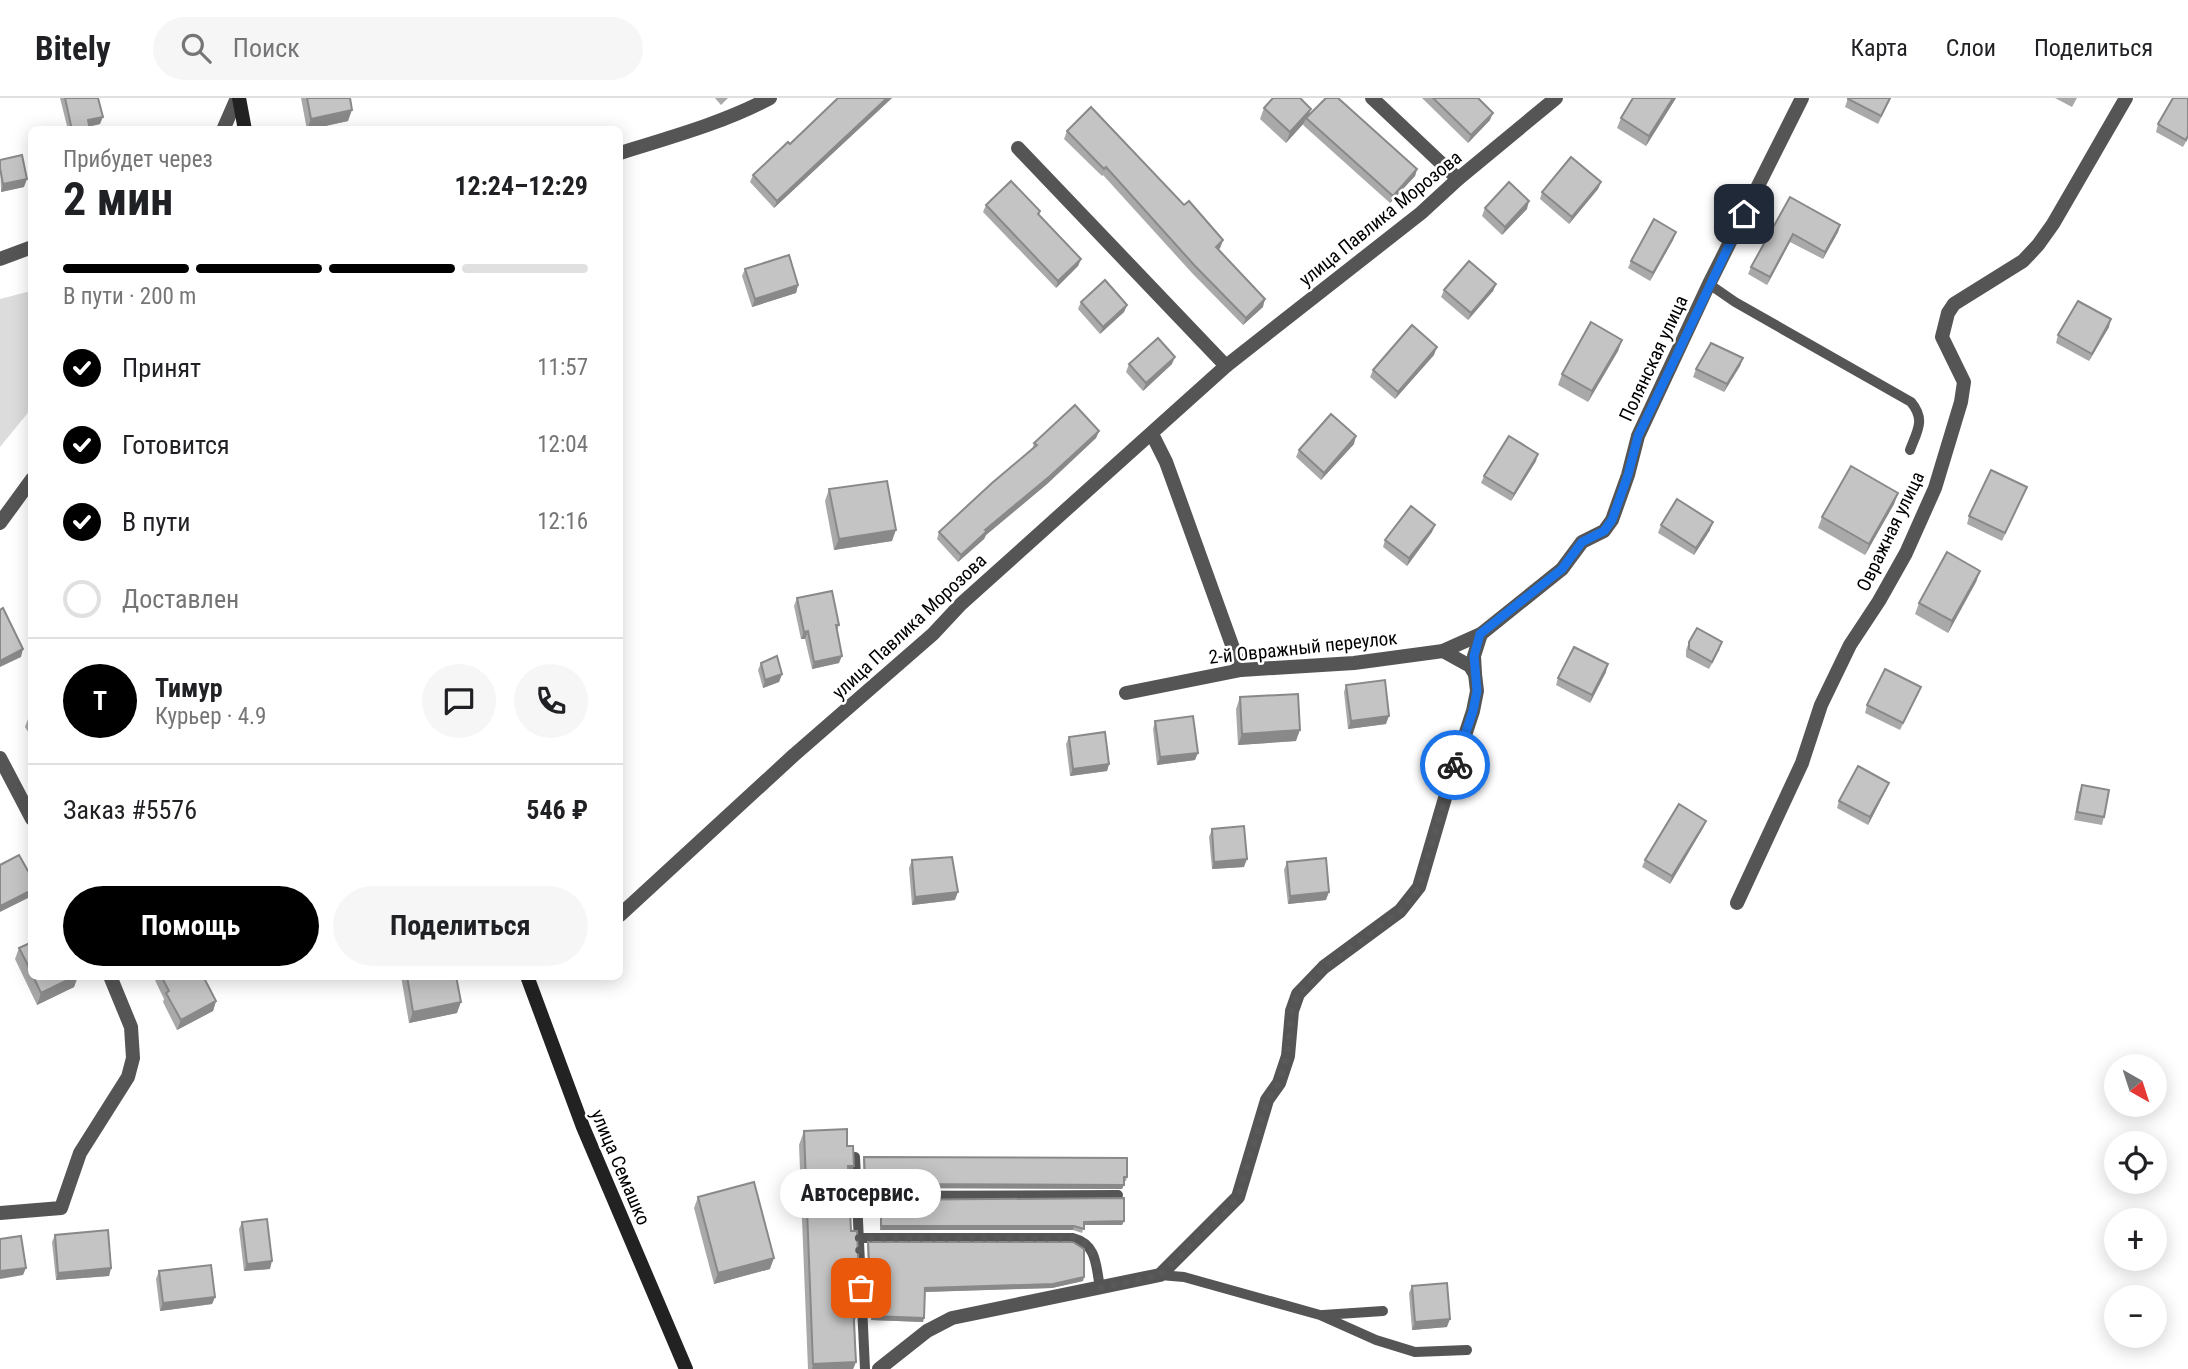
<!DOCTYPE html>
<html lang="ru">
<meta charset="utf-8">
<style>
:root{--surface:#fff;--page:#f6f6f6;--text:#202124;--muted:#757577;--line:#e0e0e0;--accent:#000}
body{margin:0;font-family:"Roboto Condensed",sans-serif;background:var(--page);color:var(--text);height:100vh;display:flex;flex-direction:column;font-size:26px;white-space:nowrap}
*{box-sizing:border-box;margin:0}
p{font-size:23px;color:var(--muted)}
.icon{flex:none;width:38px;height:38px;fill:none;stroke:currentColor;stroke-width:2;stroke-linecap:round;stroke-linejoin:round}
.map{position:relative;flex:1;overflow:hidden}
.panel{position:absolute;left:28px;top:28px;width:595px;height:854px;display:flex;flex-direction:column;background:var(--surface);border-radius:10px;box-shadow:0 4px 18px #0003}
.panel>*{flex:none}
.needle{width:46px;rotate:141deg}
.tools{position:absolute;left:2104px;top:956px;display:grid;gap:14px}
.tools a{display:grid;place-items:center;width:63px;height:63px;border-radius:50%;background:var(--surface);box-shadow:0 4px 18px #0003;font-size:35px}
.pin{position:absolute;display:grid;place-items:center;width:60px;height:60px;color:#fff;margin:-30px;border-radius:14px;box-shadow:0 4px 10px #0006}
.courier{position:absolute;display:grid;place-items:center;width:70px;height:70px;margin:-35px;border:5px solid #1a73e8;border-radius:50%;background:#fff;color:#222;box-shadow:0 2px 9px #0007}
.bubble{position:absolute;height:49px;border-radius:24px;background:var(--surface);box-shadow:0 4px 18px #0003;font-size:23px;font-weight:700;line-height:49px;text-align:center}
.headline em{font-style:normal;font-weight:700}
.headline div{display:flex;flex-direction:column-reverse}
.headline{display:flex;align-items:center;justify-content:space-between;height:119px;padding:0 35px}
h1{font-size:46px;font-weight:700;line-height:52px}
.bar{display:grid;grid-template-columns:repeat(4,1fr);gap:10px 7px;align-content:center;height:84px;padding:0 35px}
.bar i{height:9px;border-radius:5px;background:var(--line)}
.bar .on{background:var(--accent)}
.bar p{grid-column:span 4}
.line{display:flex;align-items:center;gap:18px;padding:0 35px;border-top:2px solid var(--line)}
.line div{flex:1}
.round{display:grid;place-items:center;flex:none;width:74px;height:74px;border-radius:37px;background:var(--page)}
ol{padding:0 35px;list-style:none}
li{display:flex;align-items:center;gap:21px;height:77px}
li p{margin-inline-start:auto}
li .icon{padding:7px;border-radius:50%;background:var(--accent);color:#fff;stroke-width:4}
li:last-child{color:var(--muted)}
li i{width:38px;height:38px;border:4px solid var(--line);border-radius:50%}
.button{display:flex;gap:14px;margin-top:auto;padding:14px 35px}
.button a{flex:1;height:80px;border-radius:42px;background:var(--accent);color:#fff;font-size:28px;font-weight:700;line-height:80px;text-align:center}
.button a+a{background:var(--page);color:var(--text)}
header{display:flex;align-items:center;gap:42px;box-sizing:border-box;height:98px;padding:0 35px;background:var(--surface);border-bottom:2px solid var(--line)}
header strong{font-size:33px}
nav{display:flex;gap:38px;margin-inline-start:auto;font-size:24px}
.search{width:490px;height:63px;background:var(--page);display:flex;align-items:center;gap:18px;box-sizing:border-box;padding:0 24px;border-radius:38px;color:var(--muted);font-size:26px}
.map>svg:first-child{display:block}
</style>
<header>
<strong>Bitely</strong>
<div class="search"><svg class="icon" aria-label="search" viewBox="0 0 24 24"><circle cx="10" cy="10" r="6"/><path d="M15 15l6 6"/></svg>Поиск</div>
<nav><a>Карта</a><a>Слои</a><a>Поделиться</a></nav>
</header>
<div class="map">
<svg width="2188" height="1271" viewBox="0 0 2188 1271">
<rect width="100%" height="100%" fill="#fff"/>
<!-- green -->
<path fill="#dcdcdc" d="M31 193V311L0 349V201Z"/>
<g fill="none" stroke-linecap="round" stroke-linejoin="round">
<!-- service -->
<g stroke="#555" stroke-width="10">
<path d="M1709 186 1735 204 1911 304C1926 322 1917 333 1910 352"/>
<path d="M855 1059 865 1271"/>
<path d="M857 1098 1118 1097"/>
<path d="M858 1140H1073C1097 1146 1096 1168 1100 1190"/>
<path d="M1160 1177 1184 1179 1320 1217 1376 1242 1415 1254 1467 1252"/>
<path d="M1323 1217 1383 1213"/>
</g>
<!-- minor -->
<g stroke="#555" stroke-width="14">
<path d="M1372 0 1458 81"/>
<path d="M1018 50 1226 268"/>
<path d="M620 55C671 39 723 25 770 0"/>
<path d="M0 161 32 149"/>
<path d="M1152 336 1166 364 1174 386 1241 572"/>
<path d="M1475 576 1474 558 1481 536"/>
<path d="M1126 595 1241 572 1354 565 1443 553 1481 536 1562 471 1582 444 1604 433 1612 422 1628 377 1638 338 1709 186 1802 0"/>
<path d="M0 660 32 721"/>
<path d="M1737 805 1802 665 1821 607 1850 547 1879 503 1906 455 1935 390 1961 304 1964 284 1942 239 1948 215 1954 206 2023 163 2038 147 2053 126 2126 0"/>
<path d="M620 817 794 657 933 536 961 506 1226 268 1421 115 1458 81 1556 0"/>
<path d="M0 1115 61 1110 80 1055 128 979 133 960 131 929 110 878"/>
<path d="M879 1271 927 1233 952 1220 1160 1177 1238 1099 1267 1002 1279 985 1288 958 1292 913 1298 896 1324 869 1400 813 1419 789 1450 683 1473 613 1477 593 1475 576 1470 568 1443 553"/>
</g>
<!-- tertiary -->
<g stroke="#555" stroke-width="14">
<path d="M223 32 237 0"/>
<path d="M0 425 32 381"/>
</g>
<!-- secondary -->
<g stroke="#222" stroke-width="14">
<path d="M239 0 245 32"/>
<path d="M527 878 583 1029 686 1271"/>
</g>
</g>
<!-- wall -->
<g fill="#a9a9a9">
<path d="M60 0H98L100 26 89 29 90 32H68Z"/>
<path d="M301 0H350L348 23 307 32Z"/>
<path d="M715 0H728L721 7Z"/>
<path d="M838 0H892L774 110 750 84 753 77 790 46Z"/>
<path d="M1422 0H1478L1490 22 1468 45Z"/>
<path d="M1676 0 1646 48 1617 30 1621 20Z"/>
<path d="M1848 0H1891L1878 26 1845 9Z"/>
<path d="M2055 0H2077L2072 9Z"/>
<path d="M2188 0V40L2183 49 2156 34 2158 26Z"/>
<path d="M1264 10 1308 18 1417 71 1415 78 1390 105 1303 27 1304 25 1286 45 1260 21Z"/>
<path d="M1067 33 1184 107 1223 142 1220 150 1218 152 1263 209 1243 227 1192 175 1103 77 1102 78 1064 41Z"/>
<path d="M0 62 24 89 1 94Z"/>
<path d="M1601 84 1598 91 1569 126 1540 101 1542 94Z"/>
<path d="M1790 99 1840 127 1838 134 1823 161 1790 144 1767 187 1748 176 1751 169Z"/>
<path d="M986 107 1040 113 1039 117 1081 161 1078 168 1056 190 983 114Z"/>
<path d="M1485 110 1527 111 1502 137 1482 118Z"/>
<path d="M1676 134 1673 142 1650 183 1628 170 1631 163Z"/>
<path d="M745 171 798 187 796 195 752 209 742 178Z"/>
<path d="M1496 186 1493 193 1468 222 1441 199 1444 192Z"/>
<path d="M1081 204 1127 207 1124 214 1100 236 1078 211Z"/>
<path d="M2109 229 2089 263 2056 245 2058 237Z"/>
<path d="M1622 242 1618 253 1588 304 1558 287 1562 276Z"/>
<path d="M1434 257 1395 301 1370 279 1373 272Z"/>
<path d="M1743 260 1740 268 1724 294 1693 279 1696 271Z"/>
<path d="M1129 266H1172L1143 293 1126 274Z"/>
<path d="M1099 333 1096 340 1047 386 986 437 984 441 958 464 937 441 939 434 1032 352 1034 345Z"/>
<path d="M1354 346 1321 382 1296 359 1299 352Z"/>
<path d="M1536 363 1511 403 1481 385 1484 378Z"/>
<path d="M2027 389 2002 443 1967 426 1969 418Z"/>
<path d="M829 391 892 443 834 452 825 403Z"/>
<path d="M1898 395 1894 406 1865 457 1818 430 1822 419Z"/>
<path d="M1661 427 1710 432 1694 457 1658 435Z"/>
<path d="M1432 434 1407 468 1383 449 1385 442Z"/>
<path d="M1980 473 1976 484 1948 535 1915 516 1919 505Z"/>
<path d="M797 500 839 527 837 533 839 565 812 571 805 541H801L794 508Z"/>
<path d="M1689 544 1720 551 1709 571 1686 559V552Z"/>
<path d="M761 565 782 576 779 584 763 590 758 572Z"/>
<path d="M1606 574 1590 605 1556 587 1558 580Z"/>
<path d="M1346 587 1386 626 1348 631 1344 594Z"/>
<path d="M1918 596 1900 632 1865 615 1867 607Z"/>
<path d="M1240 599 1296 643 1238 647 1236 611Z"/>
<path d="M32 619V640L25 629 28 621Z"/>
<path d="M1155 623 1195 662 1157 667 1153 631Z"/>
<path d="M1069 639 1109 666 1107 673 1070 678 1066 646Z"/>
<path d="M2082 687 2104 719 2102 727 2074 722 2079 695Z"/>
<path d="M1886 692 1868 727 1837 710 1839 703Z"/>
<path d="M1706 723 1703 730 1670 786 1642 769 1645 762Z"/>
<path d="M1212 731 1244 769 1212 771 1209 739Z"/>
<path d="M912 762 955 802 912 807 909 770Z"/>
<path d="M1287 764 1326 802 1288 806 1284 772Z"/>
<path d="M32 844V878H78L74 889 37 907 15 861 19 850Z"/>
<path d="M153 878H203L216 903 213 913 177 932 163 904 164 901Z"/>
<path d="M401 878H456L457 915 409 925Z"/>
<path d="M804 1033 849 1082 855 1222 856 1264 853 1271H808L799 1047Z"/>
<path d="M864 1059 1127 1079 1126 1083H1124L1122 1091 880 1090V1083H864L863 1063Z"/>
<path d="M698 1099 770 1171 714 1186 694 1110Z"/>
<path d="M881 1102 1124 1123 1122 1127H1084L1082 1135 1073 1132H880V1106Z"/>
<path d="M242 1124 270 1171 244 1173 239 1131Z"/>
<path d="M55 1137 111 1170 109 1178 56 1182 52 1144Z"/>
<path d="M868 1144 1083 1183 1052 1190 924 1194 923 1224 871 1222 867 1148Z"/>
<path d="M159 1173 215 1199 212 1206 160 1213 156 1181Z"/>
<path d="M1412 1188 1447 1229 1412 1232 1409 1195Z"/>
</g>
<!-- shaded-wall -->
<g fill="#898989">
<path d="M887 0H892L774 110 777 103Z"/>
<path d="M1673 0H1676L1646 48 1649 38Z"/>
<path d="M1311 11 1307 21 1306 20 1304 25 1286 45 1290 34Z"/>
<path d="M352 12 348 23 307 32 311 21Z"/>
<path d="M1493 15 1490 22 1468 45 1471 37Z"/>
<path d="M103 19 100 26 85 29 88 22Z"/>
<path d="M1417 71 1415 78 1390 105 1393 98Z"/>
<path d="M27 81 24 89 1 94 3 86Z"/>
<path d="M1601 84 1598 91 1569 126 1572 119Z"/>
<path d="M1529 103 1527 111 1502 137 1505 129Z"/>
<path d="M1840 127 1838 134 1823 161 1825 154Z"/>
<path d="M1676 134 1673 142 1650 183 1653 175Z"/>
<path d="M1793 136 1790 144 1767 187 1770 179Z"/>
<path d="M1223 142 1220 150 1213 156 1216 149Z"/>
<path d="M1081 161 1078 168 1056 190 1058 183Z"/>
<path d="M1496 186 1493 193 1468 222 1471 215Z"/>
<path d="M798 187 796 195 752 209 755 201Z"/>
<path d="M1265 201 1263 209 1243 227 1246 220Z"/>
<path d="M1127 207 1124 214 1100 236 1103 229Z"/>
<path d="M2111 221 2109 229 2089 263 2092 256Z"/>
<path d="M1622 242 1618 253 1588 304 1592 293Z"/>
<path d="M1437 249 1434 257 1395 301 1398 294Z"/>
<path d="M1175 259 1172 266 1143 293 1146 285Z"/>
<path d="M1743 260 1740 268 1724 294 1727 286Z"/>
<path d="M1099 333 1096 340 1047 386 986 437 984 441 958 464 961 457 985 432Z"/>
<path d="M1356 338 1354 346 1321 382 1324 375Z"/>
<path d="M1538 356 1536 363 1511 403 1514 396Z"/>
<path d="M1898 395 1894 406 1865 457 1869 446Z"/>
<path d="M1713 424 1710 432 1694 457 1696 450Z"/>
<path d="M1435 427 1432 434 1407 468 1409 460Z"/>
<path d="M896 432 892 443 834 452 839 441Z"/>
<path d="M1980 473 1976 484 1948 535 1952 523Z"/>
<path d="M808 533 805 541H801L804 534Z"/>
<path d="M23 551 21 559 0 569V563Z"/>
<path d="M842 558 839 565 812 571 814 564Z"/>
<path d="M1608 566 1606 574 1590 605 1592 597Z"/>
<path d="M782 576 779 584 763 590 765 582Z"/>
<path d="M1389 618 1386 626 1348 631 1351 623Z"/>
<path d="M1300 632 1296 643 1238 647 1242 636Z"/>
<path d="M1198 655 1195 662 1157 667 1160 659Z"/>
<path d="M1109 666 1107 673 1070 678 1073 671Z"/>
<path d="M1889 685 1886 692 1868 727 1870 719Z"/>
<path d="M1706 723 1703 730 1670 786 1672 778Z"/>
<path d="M1247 761 1244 769 1212 771 1214 764Z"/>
<path d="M32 792V798L0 814V808Z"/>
<path d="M958 794 955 802 912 807 915 799Z"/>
<path d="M1329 794 1326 802 1288 806 1290 798Z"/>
<path d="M76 878H78L74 889 37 907 41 895Z"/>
<path d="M216 903 213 913 177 932 181 922Z"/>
<path d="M461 904 457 915 409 925 413 914Z"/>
<path d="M848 1068H854L848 1083Z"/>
<path d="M865 1079H881L880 1083H864Z"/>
<path d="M881 1086 1124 1087 1122 1091 880 1090Z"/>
<path d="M1124 1123 1122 1127H1082L1084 1124Z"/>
<path d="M881 1128H1074L1073 1132H880Z"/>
<path d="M774 1160 770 1171 714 1186 718 1175Z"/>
<path d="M272 1163 270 1171 244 1173 247 1166Z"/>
<path d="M26 1170 23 1177 0 1181V1173Z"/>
<path d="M111 1170 109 1178 56 1182 58 1175Z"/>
<path d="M1084 1179 1083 1183 1052 1190 923 1194 925 1190Z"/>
<path d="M215 1199 212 1206 160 1213 163 1205Z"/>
<path d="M853 1207H860L855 1222 848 1221Z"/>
<path d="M872 1218 924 1220 923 1224 871 1222Z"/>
<path d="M1450 1221 1447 1229 1412 1232 1415 1224Z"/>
<path d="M856 1264 853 1271H812L813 1266Z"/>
</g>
<!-- building -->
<g fill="#c4c4c4" stroke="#898989" stroke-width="2">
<path d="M65 0H98L103 19 88 22 90 32H72Z"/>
<path d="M307 0H350L352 12 311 21Z"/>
<path d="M838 0H887L777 103 753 77 788 44 790 46Z"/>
<path d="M1273 0H1300L1311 11 1290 34 1264 10Z"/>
<path d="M1326 0H1338L1417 71 1393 98 1306 20Z"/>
<path d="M1433 0H1478L1493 15 1471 37Z"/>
<path d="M1633 0H1673L1649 38 1621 20Z"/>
<path d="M1848 0H1890L1881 18 1848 1Z"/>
<path d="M2173 0H2188V37L2186 42 2158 26Z"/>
<path d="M1091 9 1184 107 1189 103 1223 142 1216 149 1265 201 1246 220 1195 168 1106 69 1104 71 1067 33Z"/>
<path d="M22 57 27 81 3 86 0 70V62Z"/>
<path d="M1571 59 1601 84 1572 119 1542 94Z"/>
<path d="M1011 83 1040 113 1038 116 1081 161 1058 183 986 107Z"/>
<path d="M1509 84 1529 103 1505 129 1485 110Z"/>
<path d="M1790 99 1840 127 1825 154 1793 136 1770 179 1751 169Z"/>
<path d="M1654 121 1676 134 1653 175 1631 163Z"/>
<path d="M789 157 798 187 755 201 745 171Z"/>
<path d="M1469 163 1496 186 1471 215 1444 192Z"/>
<path d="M1105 182 1127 207 1103 229 1081 204Z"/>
<path d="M2078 203 2111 221 2092 256 2058 237Z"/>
<path d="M1591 224 1622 242 1592 293 1562 276Z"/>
<path d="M1412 227 1437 249 1398 294 1373 272Z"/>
<path d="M1158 240 1175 259 1146 285 1129 266Z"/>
<path d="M1711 245 1743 260 1727 286 1696 271Z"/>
<path d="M1075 307 1099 333 1050 378 985 432 987 433 961 457 939 434 992 385 1037 347 1034 345Z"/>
<path d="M1331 316 1356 338 1324 375 1299 352Z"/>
<path d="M1509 338 1538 356 1514 396 1484 378Z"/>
<path d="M1851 368 1898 395 1869 446 1822 419Z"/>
<path d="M1991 372 2027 389 2005 435 1969 418Z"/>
<path d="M887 383 896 432 839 441 829 391Z"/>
<path d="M1677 401 1713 424 1696 450 1661 427Z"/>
<path d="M1411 408 1435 427 1409 460 1385 442Z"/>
<path d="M1947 454 1980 473 1952 523 1919 505Z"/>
<path d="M832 493 839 527H836L842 558 814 564 808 533 804 534 797 500Z"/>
<path d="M3 510 23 551 0 563V512Z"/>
<path d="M1697 530 1722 544 1712 564 1689 551V544Z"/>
<path d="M1574 549 1608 566 1592 597 1558 580Z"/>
<path d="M777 558 782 576 765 582 761 565Z"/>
<path d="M1885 571 1921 589 1903 625 1867 607Z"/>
<path d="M1385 582 1389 618 1351 623 1346 587Z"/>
<path d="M1298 596 1300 632 1242 636 1240 599Z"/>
<path d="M1193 618 1198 655 1160 659 1155 623Z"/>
<path d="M1105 634 1109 666 1073 671 1069 639Z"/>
<path d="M1858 668 1889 685 1870 719 1839 703Z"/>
<path d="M2082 687 2109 692 2104 719 2077 714Z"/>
<path d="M1679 706 1706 723 1672 778 1645 762Z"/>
<path d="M1244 728 1247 761 1214 764 1212 731Z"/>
<path d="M19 757 32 780V792L0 808V767Z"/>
<path d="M952 759 958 794 915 799 912 762Z"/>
<path d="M1326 760 1329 794 1290 798 1287 764Z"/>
<path d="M32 844V875L19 850Z"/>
<path d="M33 878H76L41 895Z"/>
<path d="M161 878H203L216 903 181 922 166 895 169 893Z"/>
<path d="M407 878H456L461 904 413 914Z"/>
<path d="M847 1031V1048H853L854 1068H848L851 1133H857L860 1207H853L856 1264 813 1266 804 1033Z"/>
<path d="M864 1059 1127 1060V1079H1124V1087L881 1086V1079H865Z"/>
<path d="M754 1084 774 1160 718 1175 698 1099Z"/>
<path d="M1124 1100V1123L1084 1124V1131L1074 1128H881V1102Z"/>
<path d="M267 1121 272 1163 247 1166 242 1124Z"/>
<path d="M108 1132 111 1170 58 1175 55 1137Z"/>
<path d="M21 1138 26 1170 0 1173V1141Z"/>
<path d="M868 1144H1073L1084 1151V1179L1053 1186 925 1190 924 1220 872 1218Z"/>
<path d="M211 1167 215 1199 163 1205 159 1173Z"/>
<path d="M1447 1185 1450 1221 1415 1224 1412 1188Z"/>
</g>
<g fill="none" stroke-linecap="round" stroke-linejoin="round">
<!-- done -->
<path stroke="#595959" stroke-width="7" stroke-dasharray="0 12.6" d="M861 1190 858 1140H1073C1097 1146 1096 1168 1100 1190L1160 1177 1238 1099 1267 1002 1279 985 1287 958 1292 913 1298 896 1324 869 1400 813 1419 789 1455 667"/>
<!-- route -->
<path stroke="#1a73e8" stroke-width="9" d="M1455 667 1473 613 1477 593 1474 558 1480 536 1562 471 1582 444 1604 433 1612 422 1628 377 1638 338 1744 116"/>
</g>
<g text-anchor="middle" stroke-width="5" stroke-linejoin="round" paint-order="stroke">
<!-- street labels -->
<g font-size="19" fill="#000" stroke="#fff">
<text transform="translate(1380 120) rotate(-39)" y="7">улица Павлика Морозова</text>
<text transform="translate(1653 260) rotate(-65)" y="7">Полянская улица</text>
<text transform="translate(1890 433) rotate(-64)" y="7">Овражная улица</text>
<text transform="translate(909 528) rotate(-43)" y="7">улица Павлика Морозова</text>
<text transform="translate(1303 549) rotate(-6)" y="7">2-й Овражный переулок</text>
<text transform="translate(621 1069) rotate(67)" y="7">улица Семашко</text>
</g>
</g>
</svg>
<div class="tools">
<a><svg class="needle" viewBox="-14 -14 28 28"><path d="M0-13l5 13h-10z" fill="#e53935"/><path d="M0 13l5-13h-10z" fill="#757577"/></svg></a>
<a><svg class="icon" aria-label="locate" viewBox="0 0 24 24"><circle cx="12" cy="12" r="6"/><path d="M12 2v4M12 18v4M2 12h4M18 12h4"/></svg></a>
<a>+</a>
<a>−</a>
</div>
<div class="pin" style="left:861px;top:1190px;background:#ea580c"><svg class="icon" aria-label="bag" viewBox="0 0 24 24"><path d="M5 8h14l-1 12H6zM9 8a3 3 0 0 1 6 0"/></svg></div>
<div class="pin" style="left:1744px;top:116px;background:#1f2937"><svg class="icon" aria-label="home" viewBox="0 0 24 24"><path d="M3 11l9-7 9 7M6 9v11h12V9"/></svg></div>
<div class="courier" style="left:1455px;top:667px"><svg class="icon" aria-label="bike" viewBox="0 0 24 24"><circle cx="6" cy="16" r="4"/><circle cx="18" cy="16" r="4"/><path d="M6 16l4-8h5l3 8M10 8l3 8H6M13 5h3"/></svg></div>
<div class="bubble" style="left:780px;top:1071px;width:161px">Автосервис.</div>
<section class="panel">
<div class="headline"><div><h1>2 мин</h1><p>Прибудет через</p></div><em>12:24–12:29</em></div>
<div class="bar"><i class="on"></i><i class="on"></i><i class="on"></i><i></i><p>В пути · 200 m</p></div>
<ol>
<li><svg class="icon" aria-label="check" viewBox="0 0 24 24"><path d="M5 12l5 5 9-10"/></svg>Принят<p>11:57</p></li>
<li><svg class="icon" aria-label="check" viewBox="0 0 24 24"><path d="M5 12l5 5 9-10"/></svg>Готовится<p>12:04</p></li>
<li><svg class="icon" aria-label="check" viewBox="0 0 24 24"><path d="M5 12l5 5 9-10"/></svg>В пути<p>12:16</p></li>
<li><i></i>Доставлен</li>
</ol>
<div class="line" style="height:126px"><b class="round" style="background:var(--accent);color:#fff">Т</b><div><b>Тимур</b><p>Курьер · 4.9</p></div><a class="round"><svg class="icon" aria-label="chat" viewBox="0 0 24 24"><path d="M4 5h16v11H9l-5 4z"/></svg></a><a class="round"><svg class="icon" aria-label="phone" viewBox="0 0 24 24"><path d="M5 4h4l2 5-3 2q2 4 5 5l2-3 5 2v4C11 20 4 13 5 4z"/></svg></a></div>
<div class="line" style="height:91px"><div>Заказ #5576</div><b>546 ₽</b></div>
<div class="button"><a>Помощь</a><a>Поделиться</a></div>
</section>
</div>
